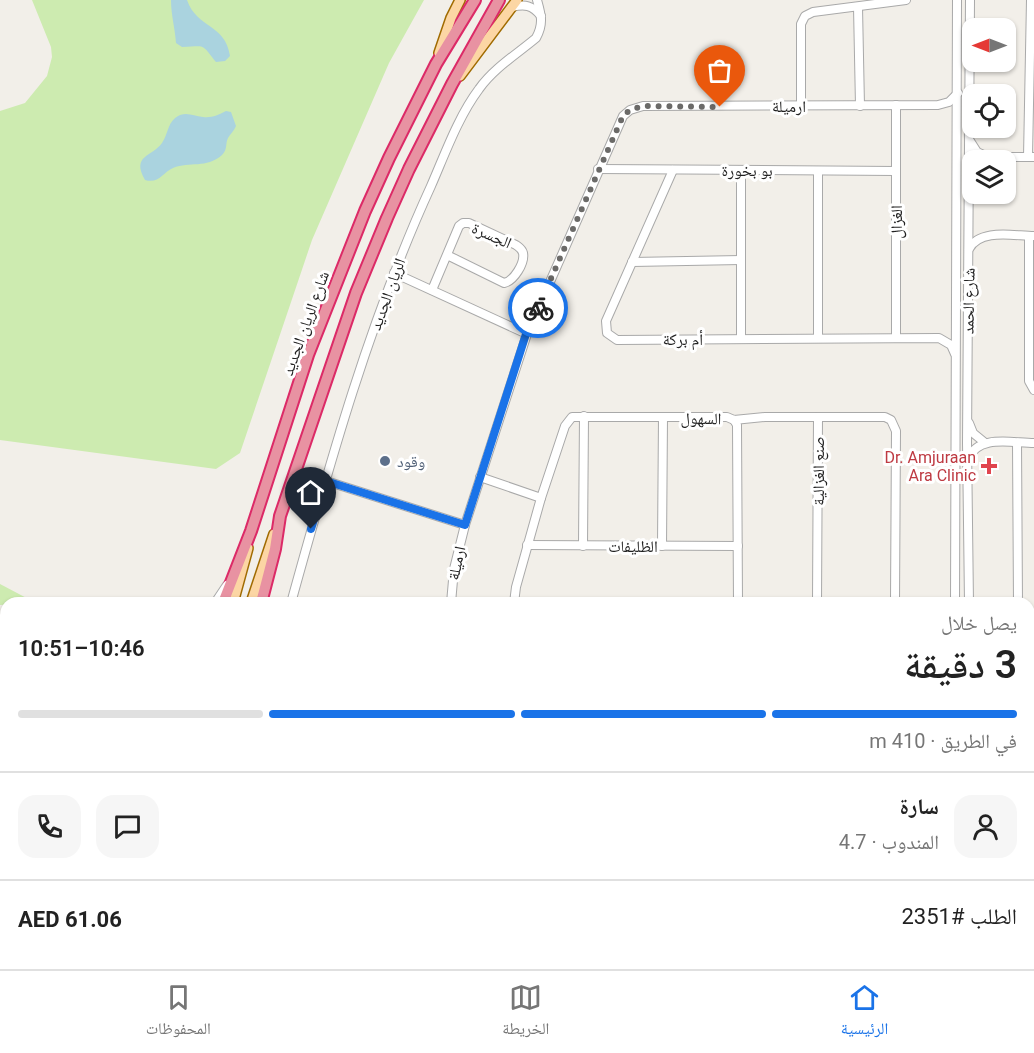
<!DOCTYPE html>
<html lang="ar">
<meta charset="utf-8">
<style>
:root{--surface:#fff;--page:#f6f6f6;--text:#222;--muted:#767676;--line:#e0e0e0;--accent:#1a73e8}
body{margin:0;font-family:Roboto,"Noto Naskh Arabic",sans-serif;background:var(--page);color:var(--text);direction:rtl;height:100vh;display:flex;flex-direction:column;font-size:22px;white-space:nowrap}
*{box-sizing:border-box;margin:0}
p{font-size:20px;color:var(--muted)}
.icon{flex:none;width:33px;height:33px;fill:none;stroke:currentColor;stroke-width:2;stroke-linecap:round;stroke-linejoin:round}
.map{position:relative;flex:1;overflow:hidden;direction:ltr}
.panel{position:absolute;left:0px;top:597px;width:1035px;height:372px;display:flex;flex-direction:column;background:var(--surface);border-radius:18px 18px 0 0;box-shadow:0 2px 4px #0004;direction:rtl}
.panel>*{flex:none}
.needle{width:39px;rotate:270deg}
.tools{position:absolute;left:962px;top:18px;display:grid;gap:12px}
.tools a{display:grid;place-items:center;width:54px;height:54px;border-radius:12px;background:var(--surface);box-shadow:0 2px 4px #0004;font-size:30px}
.pin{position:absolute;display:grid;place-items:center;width:51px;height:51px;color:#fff;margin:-62px -26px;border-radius:50% 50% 50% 0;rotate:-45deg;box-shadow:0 0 6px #0007}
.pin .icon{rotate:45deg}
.courier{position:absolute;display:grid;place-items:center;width:60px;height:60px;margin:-30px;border:4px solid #1a73e8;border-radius:50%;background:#fff;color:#222;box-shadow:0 2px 8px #0007}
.head em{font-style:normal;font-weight:600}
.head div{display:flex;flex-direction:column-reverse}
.head{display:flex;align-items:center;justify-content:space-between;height:102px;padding:0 18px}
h1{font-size:39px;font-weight:600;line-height:45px}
.bar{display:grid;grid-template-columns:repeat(4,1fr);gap:9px 6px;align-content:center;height:72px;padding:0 18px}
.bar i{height:8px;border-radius:4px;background:var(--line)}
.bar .current{background:var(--accent)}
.bar p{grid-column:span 4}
.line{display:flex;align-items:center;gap:15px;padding:0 18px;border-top:2px solid var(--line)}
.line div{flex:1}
.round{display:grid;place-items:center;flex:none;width:63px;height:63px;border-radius:18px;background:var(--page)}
.tab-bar{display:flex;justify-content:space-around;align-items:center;height:84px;border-top:2px solid var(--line);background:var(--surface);font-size:16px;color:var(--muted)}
.tab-bar a{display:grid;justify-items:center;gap:3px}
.tab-bar .current{color:var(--accent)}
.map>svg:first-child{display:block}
</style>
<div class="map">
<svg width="1034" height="969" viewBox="0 0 1034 969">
<rect width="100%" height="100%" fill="#f2efe9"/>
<!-- grass -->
<g fill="#cdebb0">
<path d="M32 0H424L389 63 312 240 240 453 216 469 0 440V111L25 103 47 76 52 57 51 47Z"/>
<path d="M0 584 36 603 0 605Z"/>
</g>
<!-- water -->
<g fill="#aad3df">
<path d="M171 0H187C197 29 225 23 230 56L225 61 216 62C201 43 206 46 182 47L176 43C175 28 171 15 171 0Z"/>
<path d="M226 111 231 112 236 126C234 131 230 134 228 138 225 144 228 149 222 155 206 169 190 161 173 168 162 173 159 184 145 180 131 155 152 157 162 143 169 133 167 121 180 115 188 112 194 116 203 117 212 118 218 115 226 111Z"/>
</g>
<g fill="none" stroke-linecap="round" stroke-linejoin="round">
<!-- minor casing -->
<g stroke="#a9a9a9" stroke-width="10">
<g id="minor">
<path d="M512 7C525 4 532 5 541 16"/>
<path d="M858 7 860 106"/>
<path d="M896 105V338"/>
<path d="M801 106V24L805 16 813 12 906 0"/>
<path d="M970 141 977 152 988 157"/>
<path d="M1028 157 1031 0"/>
<path d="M976 160 988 157H1034"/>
<path d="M598 169 896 171"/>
<path d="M673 170 606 321 607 333 617 340 939 338 951 345 955 354"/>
<path d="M818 171V338"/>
<path d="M1029 236V381L1034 390"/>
<path d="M969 249C980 228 1014 236 1034 236"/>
<path d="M632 262 741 260"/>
<path d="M394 273 527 334"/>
<path d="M432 290 459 226 463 223H469L516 245C520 248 522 249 523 253 525 263 514 281 504 283L447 255"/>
<path d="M741 339V170"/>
<path d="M734 420 737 425 738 603"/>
<path d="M969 423 973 433 984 442"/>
<path d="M1017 443 1018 603"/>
<path d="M968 459C978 434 1012 443 1034 443"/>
<path d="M480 477 541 498"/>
<path d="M326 481 465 525"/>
<path d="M527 545 738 546"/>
<path d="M583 546 584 416"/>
<path d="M662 546 663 417"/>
<path d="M215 603 227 585"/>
<path d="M291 603C330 462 370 319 431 186 445 154 458 117 479 89 494 68 517 54 536 38 544 24 541 14 537 0"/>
<path d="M451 603 454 569 465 525 527 334 623 116 630 110 643 106 938 105 949 102 958 93"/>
<path d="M514 603 516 587 541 498 565 426 572 417H727L734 420 765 417H818"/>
<path d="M817 603 818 417H885L891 420 896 431 895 603"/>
<path d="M955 603 957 0"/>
<path d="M969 603 967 443 970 0"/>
<path d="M0 633 6 635"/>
<path d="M1029 633H1034"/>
<path d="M0 650 6 648"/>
<path d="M1029 680 1034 681"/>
<path d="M1029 695H1034"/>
<path d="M0 742 6 745"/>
<path d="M1029 748H1034"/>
<path d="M0 761 6 765"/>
<path d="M0 815 6 804"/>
<path d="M1029 824H1034"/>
<path d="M0 872 6 859"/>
<path d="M1029 874H1034"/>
<path d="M0 889 6 893"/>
<path d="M1029 926 1034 925"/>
<path d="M0 928 6 931"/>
<path d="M476 963 478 969"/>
<path d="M818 963 829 969"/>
<path d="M955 963 956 969"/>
<path d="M968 963V969"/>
<path d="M1019 963 1020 969"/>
<path d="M270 969 272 963"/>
<path d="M639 969 646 963"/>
<path d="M896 969V963"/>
</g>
</g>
<!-- major casing -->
<g stroke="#a06b00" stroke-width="12">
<g id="major">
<path d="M439 53 451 18 460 0"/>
<path d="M460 76 517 0"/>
<path d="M233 603 248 548"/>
<path d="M251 603 274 534"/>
<path d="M85 969 91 963"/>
<path d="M96 969 100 963"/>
<path d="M112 969 116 963"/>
<path d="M138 969 140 963"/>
</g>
</g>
<!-- highway casing -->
<g stroke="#dc2a67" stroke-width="14">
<g id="highway">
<path d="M223 603 251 531 308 355 365 211 389 158 436 64 475 0"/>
<path d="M261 603 275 549 280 516 356 293 387 218 409 169 452 84 499 0"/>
<path d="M150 969 152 963"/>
</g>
</g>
<!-- minor -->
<use href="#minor" stroke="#fff" stroke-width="8"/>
<!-- major -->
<use href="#major" stroke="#fcd6a4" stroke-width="9"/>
<!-- highway -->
<use href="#highway" stroke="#e892a2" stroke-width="10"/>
</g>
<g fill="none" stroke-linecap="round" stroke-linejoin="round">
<!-- done -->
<path stroke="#6b6a68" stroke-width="6" stroke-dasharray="0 10.8" d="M538 308 623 116 630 110 643 106 720 107"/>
<!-- route -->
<path stroke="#1a73e8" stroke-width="8" d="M311 529 326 481 465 525 526 334 538 308"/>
</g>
<!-- markers -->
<circle fill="#5c6f8a" stroke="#fff" stroke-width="2" cx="385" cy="461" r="6"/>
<path fill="#e0444e" stroke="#fff" stroke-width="2" d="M986 457h6v6h6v6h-6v6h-6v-6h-6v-6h6z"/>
<g text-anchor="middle" stroke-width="6" stroke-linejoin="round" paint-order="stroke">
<!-- street labels -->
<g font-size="16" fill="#222" stroke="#fff">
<text x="789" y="112">ارميلة</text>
<text x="747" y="176">بو بخورة</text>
<text transform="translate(896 222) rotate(-90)" y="6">الغزال</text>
<text transform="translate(492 235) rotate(24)" y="6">الجسرة</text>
<text transform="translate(387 294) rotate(-70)" y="6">الريان الجديد</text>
<text transform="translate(968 301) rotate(-89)" y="6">شارع الحمد</text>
<text transform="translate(305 323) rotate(-70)" y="6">شارع الريان الجديد</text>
<text x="683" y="345">أم بركة</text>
<text transform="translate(701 418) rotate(1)" y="6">السهول</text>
<text transform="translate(818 471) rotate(-90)" y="6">صنع الغزالية</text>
<text x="633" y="552">الظليفات</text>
<text transform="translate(456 563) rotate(-78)" y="6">ارميلة</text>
</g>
<!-- health labels -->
<g font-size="16" fill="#be3a42" stroke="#fff" text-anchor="end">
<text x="976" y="463">Dr. Amjuraan<tspan x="976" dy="18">Ara Clinic</tspan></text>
</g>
<!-- service labels -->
<g font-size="16" fill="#4e5e75" stroke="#fff" text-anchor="start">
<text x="397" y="467">وقود</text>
</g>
</g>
</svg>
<div class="tools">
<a><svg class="needle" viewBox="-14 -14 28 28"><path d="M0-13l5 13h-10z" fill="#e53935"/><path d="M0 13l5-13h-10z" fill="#767676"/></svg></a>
<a><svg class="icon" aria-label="locate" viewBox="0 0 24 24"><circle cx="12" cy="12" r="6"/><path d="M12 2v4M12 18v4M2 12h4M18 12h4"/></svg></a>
<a><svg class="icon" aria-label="layers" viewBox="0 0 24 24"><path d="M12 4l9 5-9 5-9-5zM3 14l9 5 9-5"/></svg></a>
</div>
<div class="pin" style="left:720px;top:107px;background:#ea580c"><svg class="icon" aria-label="bag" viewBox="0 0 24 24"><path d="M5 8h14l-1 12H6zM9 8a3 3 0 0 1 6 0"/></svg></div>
<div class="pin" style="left:311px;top:529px;background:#1f2937"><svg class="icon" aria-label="home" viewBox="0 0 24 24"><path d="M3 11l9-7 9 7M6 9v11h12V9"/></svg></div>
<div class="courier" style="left:538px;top:308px"><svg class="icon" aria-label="bike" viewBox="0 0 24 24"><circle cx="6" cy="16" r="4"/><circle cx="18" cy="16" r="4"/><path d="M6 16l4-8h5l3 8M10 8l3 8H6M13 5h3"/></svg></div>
<section class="panel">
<div class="head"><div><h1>3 دقيقة</h1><p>يصل خلال</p></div><em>10:46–10:51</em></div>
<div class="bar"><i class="current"></i><i class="current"></i><i class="current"></i><i></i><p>في الطريق · 410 m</p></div>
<div class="line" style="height:108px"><a class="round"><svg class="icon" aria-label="person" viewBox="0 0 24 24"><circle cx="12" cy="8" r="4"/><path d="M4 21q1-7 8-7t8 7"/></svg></a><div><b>سارة</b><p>المندوب · 4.7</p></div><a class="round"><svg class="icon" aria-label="chat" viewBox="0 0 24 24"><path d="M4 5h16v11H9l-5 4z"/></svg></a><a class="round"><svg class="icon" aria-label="phone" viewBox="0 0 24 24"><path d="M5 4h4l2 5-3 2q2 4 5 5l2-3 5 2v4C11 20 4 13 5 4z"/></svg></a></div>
<div class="line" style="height:78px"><div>الطلب #2351</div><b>AED 61.06</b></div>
</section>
</div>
<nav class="tab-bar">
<a class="current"><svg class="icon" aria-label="home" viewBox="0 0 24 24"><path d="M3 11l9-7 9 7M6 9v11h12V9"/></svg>الرئيسية</a>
<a><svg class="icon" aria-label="map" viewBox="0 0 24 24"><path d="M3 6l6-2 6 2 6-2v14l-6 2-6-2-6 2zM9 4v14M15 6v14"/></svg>الخريطة</a>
<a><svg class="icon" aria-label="saved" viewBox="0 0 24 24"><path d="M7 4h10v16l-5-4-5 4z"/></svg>المحفوظات</a>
</nav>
